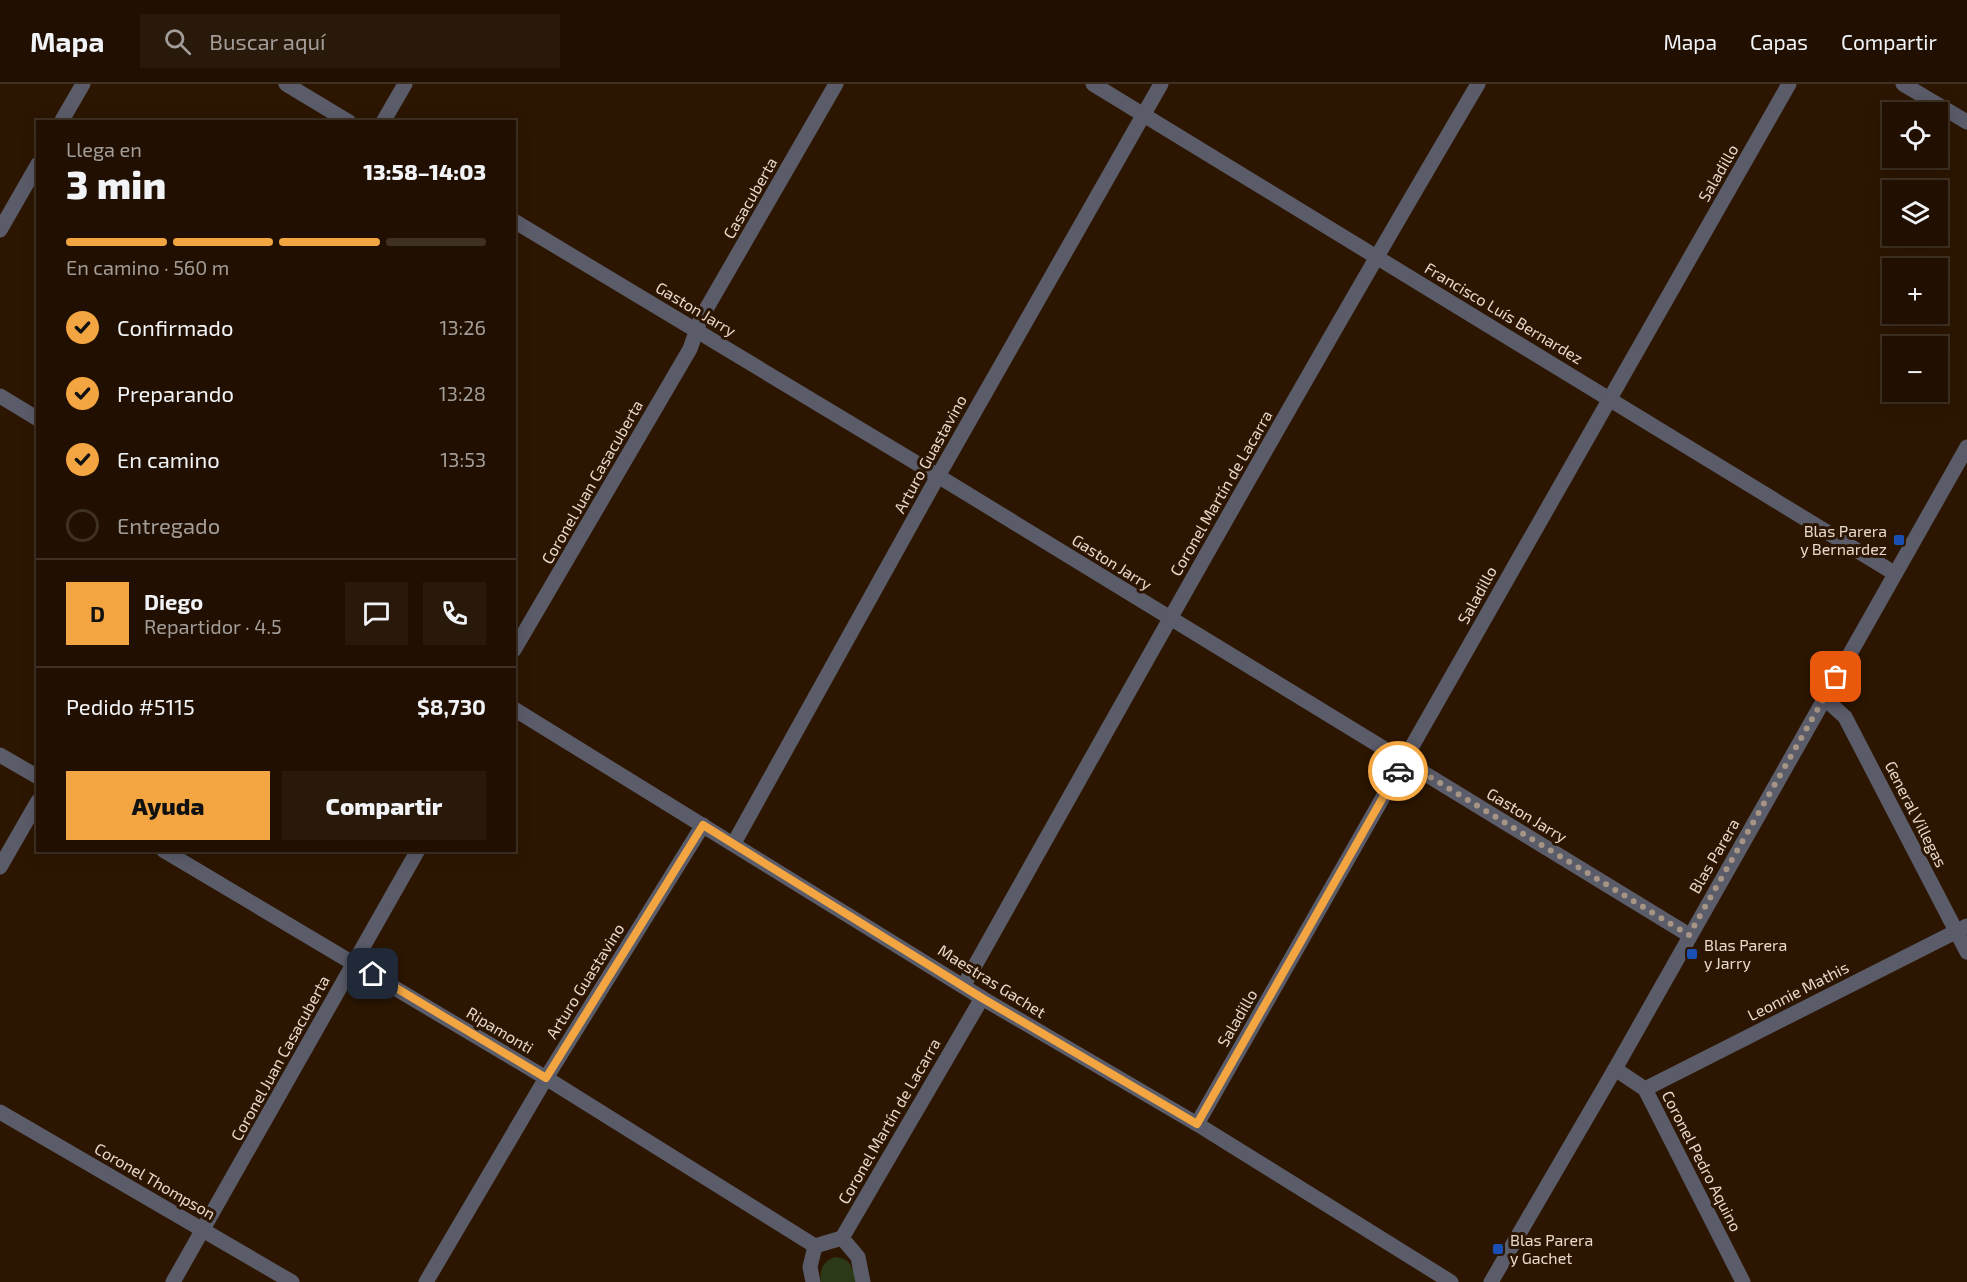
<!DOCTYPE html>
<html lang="es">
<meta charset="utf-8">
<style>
:root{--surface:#211001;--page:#29190b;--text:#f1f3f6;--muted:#a29d99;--line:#3e3023;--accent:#f2a540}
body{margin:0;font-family:"Exo 2",sans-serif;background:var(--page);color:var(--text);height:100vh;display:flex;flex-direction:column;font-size:22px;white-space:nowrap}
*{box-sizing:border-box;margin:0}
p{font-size:20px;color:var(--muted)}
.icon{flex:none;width:33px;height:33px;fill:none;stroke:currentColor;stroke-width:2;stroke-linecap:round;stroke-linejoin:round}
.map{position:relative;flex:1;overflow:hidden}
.drawer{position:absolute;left:36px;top:36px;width:480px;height:732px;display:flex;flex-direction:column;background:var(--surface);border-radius:0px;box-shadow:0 3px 15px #0003,0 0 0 2px var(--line)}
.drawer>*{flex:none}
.controls{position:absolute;left:1882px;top:18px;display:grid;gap:12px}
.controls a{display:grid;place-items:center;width:66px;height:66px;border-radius:0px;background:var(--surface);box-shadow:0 3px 15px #0003,0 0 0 2px var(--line);font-size:30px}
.pin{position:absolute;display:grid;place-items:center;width:51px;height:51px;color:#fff;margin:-26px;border-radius:12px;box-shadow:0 3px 9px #0006}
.courier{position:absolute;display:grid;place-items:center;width:60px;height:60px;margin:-30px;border:4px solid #f2a540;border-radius:50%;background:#fff;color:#222;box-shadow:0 2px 8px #0007}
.headline em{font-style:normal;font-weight:800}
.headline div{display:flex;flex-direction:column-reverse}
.headline{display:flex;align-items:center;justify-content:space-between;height:102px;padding:0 30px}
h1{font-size:39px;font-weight:800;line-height:45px}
.bar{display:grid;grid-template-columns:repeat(4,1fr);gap:9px 6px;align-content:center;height:72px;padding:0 30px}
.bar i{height:8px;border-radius:4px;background:var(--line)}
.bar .current{background:var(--accent)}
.bar p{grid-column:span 4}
.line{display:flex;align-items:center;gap:15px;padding:0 30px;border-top:2px solid var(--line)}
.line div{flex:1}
.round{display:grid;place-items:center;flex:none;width:63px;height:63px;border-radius:0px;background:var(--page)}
ol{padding:0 30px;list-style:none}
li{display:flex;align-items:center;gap:18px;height:66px}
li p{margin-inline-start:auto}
li .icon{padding:6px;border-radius:50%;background:var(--accent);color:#111;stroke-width:4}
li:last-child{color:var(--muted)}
li i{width:33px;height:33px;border:3px solid var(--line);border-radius:50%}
.action{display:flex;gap:12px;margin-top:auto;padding:12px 30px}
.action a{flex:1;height:69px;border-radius:0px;background:var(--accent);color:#111;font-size:24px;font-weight:800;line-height:69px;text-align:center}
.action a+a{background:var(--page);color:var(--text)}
header{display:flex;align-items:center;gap:36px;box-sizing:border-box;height:84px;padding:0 30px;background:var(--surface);border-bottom:2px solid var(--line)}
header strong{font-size:28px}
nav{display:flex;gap:33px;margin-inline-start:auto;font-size:21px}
.search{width:420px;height:54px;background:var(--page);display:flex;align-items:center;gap:15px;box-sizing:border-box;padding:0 21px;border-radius:0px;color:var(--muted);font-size:22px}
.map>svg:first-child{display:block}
</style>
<header>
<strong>Mapa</strong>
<div class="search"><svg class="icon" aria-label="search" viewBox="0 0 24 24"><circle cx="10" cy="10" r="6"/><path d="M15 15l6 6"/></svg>Buscar aquí</div>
<nav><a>Mapa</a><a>Capas</a><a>Compartir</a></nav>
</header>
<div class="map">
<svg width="1967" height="1198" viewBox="0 0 1967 1198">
<rect width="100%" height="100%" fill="#2c1601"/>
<!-- green -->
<path fill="#2c3918" d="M835 1173C851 1174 853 1184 857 1198H821C819 1186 823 1177 835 1173Z"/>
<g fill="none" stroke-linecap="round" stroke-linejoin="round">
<!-- minor -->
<g stroke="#5b5c6a" stroke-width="15">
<path d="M286 0 349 38"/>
<path d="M1093 0 1894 489"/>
<path d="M61 38 83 0"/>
<path d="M383 38 405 0"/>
<path d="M514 137 938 392 1689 851"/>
<path d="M0 146 38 80"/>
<path d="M0 312 38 335"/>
<path d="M514 566 690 265 701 234 836 0"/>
<path d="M1824 614 1845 633 1967 868"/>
<path d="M514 625 982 914 1197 1040 1451 1198"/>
<path d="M0 671 38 693"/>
<path d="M734 759 938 392 1161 0"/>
<path d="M163 766 546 994 815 1162"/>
<path d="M0 783 38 717"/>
<path d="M964 901C1133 600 1302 298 1478 0"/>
<path d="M1615 985 1645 1005 1743 1198"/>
<path d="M1645 1005 1967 842"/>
<path d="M0 1028 292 1198"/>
<path d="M1197 1040 1789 0"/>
<path d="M842 1154 858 1173 863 1198"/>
<path d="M815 1162 842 1154 982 914"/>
<path d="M173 1198 418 766"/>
<path d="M426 1198 546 994 703 741"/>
<path d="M813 1198 810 1183 815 1162"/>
</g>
<!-- tertiary -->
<g stroke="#5b5c6a" stroke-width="15">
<path d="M1903 0 1967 38"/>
<path d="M1491 1198 1615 985 1967 363"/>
</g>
</g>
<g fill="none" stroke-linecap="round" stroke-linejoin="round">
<!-- done -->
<path stroke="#a69484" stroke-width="6" stroke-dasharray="0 10.8" d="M1398 687 1404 677 1689 851 1836 593"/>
<!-- route -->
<path stroke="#f2a540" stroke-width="8" d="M373 890 546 994 703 741 982 914 1197 1040 1398 687"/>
</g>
<!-- markers -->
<g fill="#1a4fb4" stroke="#2c1601" stroke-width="2">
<rect x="1893" y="450" width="12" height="12" rx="3"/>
<rect x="1686" y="864" width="12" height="12" rx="3"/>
<rect x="1492" y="1159" width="12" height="12" rx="3"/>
</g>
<g text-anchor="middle" stroke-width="6" stroke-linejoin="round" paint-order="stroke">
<!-- street labels -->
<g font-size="16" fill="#e8d8cb" stroke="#2c1601">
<text transform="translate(1718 89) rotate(-60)" y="6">Saladillo</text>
<text transform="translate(750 114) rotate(-60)" y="6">Casacuberta</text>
<text transform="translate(696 225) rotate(31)" y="6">Gaston Jarry</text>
<text transform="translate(1504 229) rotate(31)" y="6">Francisco Luís Bernardez</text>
<text transform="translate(930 370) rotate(-61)" y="6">Arturo Guastavino</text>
<text transform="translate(592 398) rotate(-60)" y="6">Coronel Juan Casacuberta</text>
<text transform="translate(1221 409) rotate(-60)" y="6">Coronel Martín de Lacarra</text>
<text transform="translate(1112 478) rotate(32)" y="6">Gaston Jarry</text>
<text transform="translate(1477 511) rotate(-61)" y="6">Saladillo</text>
<text transform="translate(1916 730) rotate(63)" y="6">General Villegas</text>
<text transform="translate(1527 731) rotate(31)" y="6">Gaston Jarry</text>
<text transform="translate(1714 772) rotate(-60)" y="6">Blas Parera</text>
<text transform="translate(585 897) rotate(-58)" y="6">Arturo Guastavino</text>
<text transform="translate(992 897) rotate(32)" y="6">Maestras Gachet</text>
<text transform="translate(1798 907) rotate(-27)" y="6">Leonnie Mathis</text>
<text transform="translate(1237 934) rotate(-60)" y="6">Saladillo</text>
<text transform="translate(500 946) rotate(31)" y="6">Ripamonti</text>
<text transform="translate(280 974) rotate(-61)" y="6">Coronel Juan Casacuberta</text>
<text transform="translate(889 1037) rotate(-60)" y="6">Coronel Martín de Lacarra</text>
<text transform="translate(1702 1077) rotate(63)" y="6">Coronel Pedro Aquino</text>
<text transform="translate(155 1097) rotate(30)" y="6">Coronel Thompson</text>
</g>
<!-- poi labels -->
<g font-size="16" fill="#e8d8cb" stroke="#2c1601" text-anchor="start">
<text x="1887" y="453" text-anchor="end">Blas Parera<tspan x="1887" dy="18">y Bernardez</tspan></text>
<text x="1704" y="867">Blas Parera<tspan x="1704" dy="18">y Jarry</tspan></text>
<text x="1510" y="1162">Blas Parera<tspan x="1510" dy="18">y Gachet</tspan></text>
</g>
</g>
</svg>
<div class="controls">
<a><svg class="icon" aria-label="locate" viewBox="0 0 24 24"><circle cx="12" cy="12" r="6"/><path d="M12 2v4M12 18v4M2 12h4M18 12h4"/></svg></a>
<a><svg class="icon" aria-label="layers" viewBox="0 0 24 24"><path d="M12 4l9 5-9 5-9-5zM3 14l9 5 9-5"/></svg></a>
<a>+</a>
<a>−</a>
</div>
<div class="pin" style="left:1836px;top:593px;background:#ea580c"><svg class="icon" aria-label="bag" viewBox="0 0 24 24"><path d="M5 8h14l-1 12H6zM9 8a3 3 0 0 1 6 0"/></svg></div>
<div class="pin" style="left:373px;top:890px;background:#1f2937"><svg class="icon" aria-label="home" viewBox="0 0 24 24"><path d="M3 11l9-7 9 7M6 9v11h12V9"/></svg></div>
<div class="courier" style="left:1398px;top:687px"><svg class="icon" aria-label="car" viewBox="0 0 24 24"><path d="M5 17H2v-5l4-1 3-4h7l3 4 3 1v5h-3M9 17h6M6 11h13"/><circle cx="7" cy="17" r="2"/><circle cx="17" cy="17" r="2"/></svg></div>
<section class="drawer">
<div class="headline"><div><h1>3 min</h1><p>Llega en</p></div><em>13:58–14:03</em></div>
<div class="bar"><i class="current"></i><i class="current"></i><i class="current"></i><i></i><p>En camino · 560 m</p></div>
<ol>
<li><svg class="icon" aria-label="check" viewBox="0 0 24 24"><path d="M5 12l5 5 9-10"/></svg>Confirmado<p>13:26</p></li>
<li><svg class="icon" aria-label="check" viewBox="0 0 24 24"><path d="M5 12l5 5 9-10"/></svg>Preparando<p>13:28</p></li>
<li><svg class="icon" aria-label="check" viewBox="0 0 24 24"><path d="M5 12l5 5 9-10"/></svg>En camino<p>13:53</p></li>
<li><i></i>Entregado</li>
</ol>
<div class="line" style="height:108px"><b class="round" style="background:var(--accent);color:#111">D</b><div><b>Diego</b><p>Repartidor · 4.5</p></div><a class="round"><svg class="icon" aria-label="chat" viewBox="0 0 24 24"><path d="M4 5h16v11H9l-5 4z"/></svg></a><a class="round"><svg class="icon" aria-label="phone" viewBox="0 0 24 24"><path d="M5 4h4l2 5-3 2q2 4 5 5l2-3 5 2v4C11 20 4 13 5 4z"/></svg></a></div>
<div class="line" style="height:78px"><div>Pedido #5115</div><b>$8,730</b></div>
<div class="action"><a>Ayuda</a><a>Compartir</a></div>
</section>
</div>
